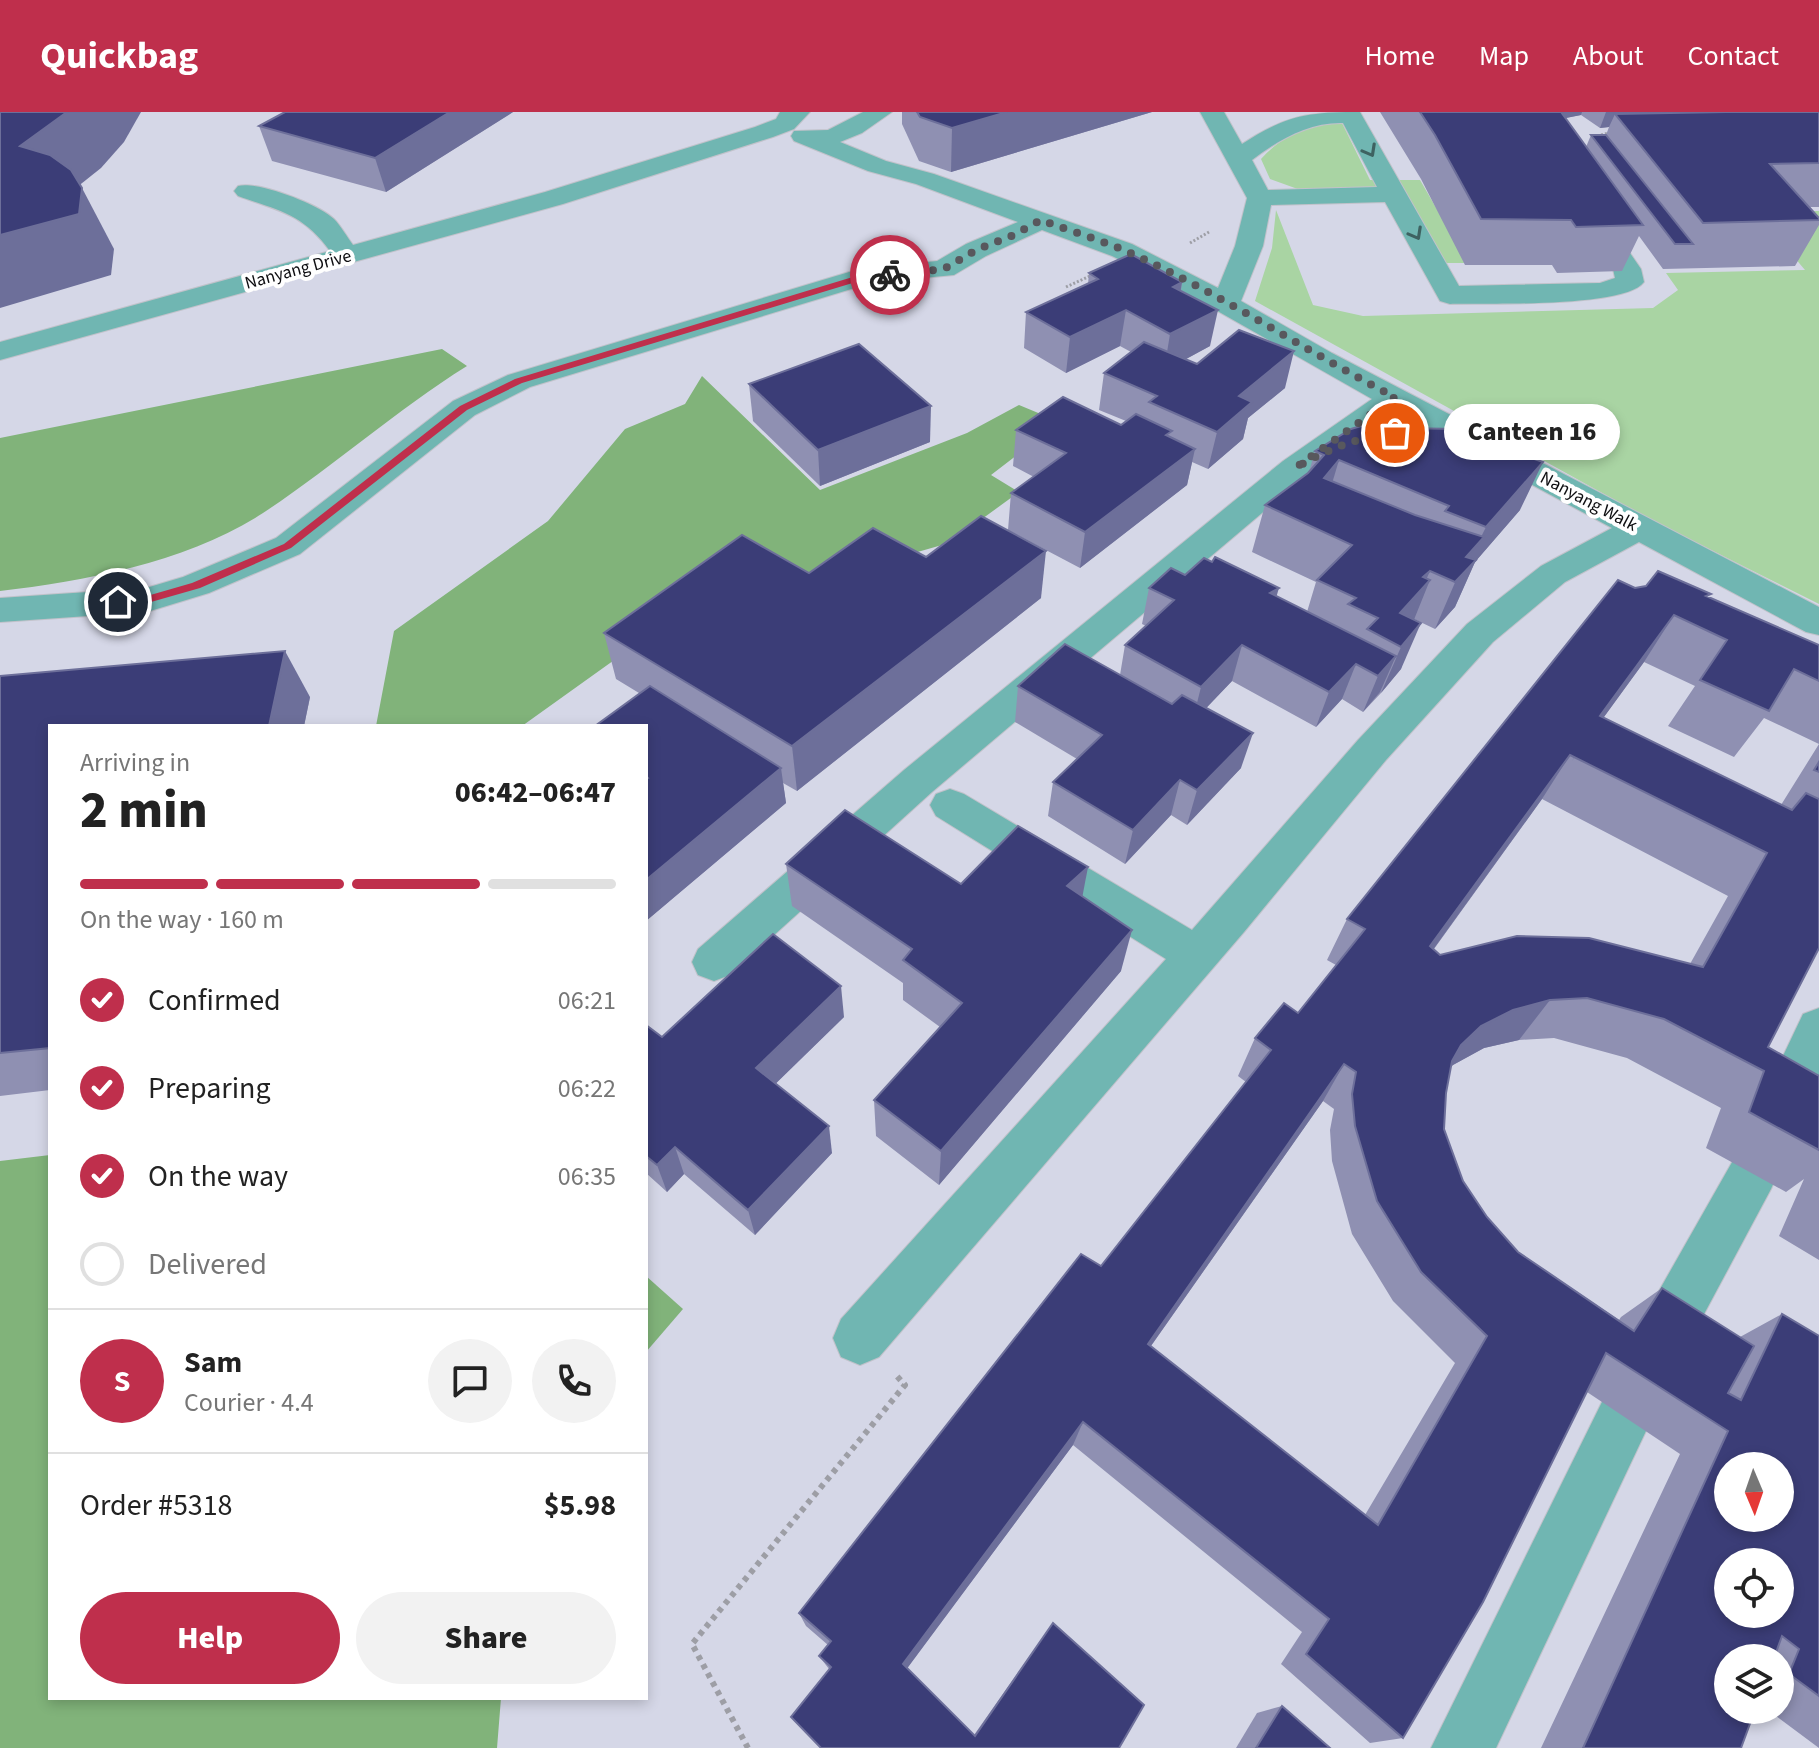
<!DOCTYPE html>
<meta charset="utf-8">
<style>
:root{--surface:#fff;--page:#f2f2f2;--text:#222;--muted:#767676;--line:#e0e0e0;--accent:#bf2f4c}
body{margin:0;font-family:"Source Sans 3",sans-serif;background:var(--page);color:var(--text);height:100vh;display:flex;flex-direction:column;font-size:30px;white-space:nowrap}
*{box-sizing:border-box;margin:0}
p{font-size:26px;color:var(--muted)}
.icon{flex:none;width:44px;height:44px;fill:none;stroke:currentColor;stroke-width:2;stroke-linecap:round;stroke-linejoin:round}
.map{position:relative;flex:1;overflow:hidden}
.side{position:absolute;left:48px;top:612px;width:600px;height:976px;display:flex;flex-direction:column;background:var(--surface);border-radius:0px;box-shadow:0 4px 12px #0003}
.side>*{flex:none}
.needle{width:52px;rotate:178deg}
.buttons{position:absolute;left:1714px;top:1340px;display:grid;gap:16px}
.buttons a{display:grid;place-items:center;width:80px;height:80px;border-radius:50%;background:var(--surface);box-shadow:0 4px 12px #0003;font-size:40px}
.pin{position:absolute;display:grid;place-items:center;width:68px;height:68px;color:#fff;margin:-34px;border:4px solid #fff;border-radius:50%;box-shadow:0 2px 8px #0007}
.courier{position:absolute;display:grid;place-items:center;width:80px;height:80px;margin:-40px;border:6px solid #bf2f4c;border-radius:50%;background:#fff;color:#222;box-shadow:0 2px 10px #0007}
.bubble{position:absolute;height:56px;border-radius:28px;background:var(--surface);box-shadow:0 4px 12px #0003;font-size:26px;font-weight:800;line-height:56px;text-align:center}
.overview em{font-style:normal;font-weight:800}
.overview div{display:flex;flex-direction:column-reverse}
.overview{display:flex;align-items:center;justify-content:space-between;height:136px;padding:0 32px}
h1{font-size:52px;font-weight:800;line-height:60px}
.bar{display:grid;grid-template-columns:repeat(4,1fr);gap:12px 8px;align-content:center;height:96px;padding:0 32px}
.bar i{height:10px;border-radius:6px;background:var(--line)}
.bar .active{background:var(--accent)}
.bar p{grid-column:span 4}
.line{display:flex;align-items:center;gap:20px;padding:0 32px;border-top:2px solid var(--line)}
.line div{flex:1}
.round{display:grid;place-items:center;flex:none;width:84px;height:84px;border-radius:42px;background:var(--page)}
ol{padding:0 32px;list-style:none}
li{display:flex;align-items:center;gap:24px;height:88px}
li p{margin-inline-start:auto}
li .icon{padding:8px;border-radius:50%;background:var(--accent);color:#fff;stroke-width:4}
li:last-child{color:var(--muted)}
li i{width:44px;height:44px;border:4px solid var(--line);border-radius:50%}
.button{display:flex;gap:16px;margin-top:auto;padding:16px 32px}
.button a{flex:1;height:92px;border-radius:48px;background:var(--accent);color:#fff;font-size:32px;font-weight:800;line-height:92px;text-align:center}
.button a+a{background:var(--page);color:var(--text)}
header{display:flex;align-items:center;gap:48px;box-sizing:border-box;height:112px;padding:0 40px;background:var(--accent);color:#fff}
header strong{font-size:38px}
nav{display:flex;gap:44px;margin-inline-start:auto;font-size:28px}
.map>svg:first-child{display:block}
</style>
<header>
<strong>Quickbag</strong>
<nav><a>Home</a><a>Map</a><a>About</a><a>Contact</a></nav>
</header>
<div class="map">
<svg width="1819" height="1636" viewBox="0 0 1819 1636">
<rect width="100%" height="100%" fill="#e3e4ed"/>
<!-- built -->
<path fill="#d5d7e7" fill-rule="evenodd" d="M0 0H1819V1636H0ZM50 614H646V1586H50ZM1728 1354H1780V1406H1728ZM1728 1450H1780V1502H1728ZM1728 1546H1780V1598H1728Z"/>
<!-- green -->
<g fill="#a9d4a3">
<path d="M1342 11 1370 68H1420L1468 151H1434L1394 79 1306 80 1270 67 1261 47C1284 22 1308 13 1342 11Z"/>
<path d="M1276 98 1313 193 1363 204 1653 196 1678 178 1666 161 1805 158 1756 100 1819 99V492L1651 408 1255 189 1272 136Z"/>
</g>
<!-- forest -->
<g fill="#81b37a">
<path d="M442 237 467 254C395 299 333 355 263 401 190 449 86 469 0 479V326Z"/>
<path d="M702 264 820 378 967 321 1019 293 1060 310 991 363 1019 380 949 431 907 443 804 465 747 453 522 614H376L394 519 548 409 625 317 685 292Z"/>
<path d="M50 1043V1586H501L497 1636H0V1049Z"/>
<path d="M646 1164 683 1197 646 1240Z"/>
</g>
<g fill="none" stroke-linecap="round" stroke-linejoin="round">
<!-- minor casing -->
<g stroke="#c1c2ca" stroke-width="2">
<g id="minor">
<path d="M780 0H810L794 17 773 25 563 92 0 248V230L330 139C303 102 280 99 238 84L234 79 238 74C258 69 318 92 334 107 341 114 347 125 353 133L545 80 755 15 776 7Z"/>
<path d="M863 0H892L862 21 840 30 886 49 934 62 1132 132 1218 176 1235 134 1247 86 1200 0H1224L1242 32C1286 3 1309 0 1360 0L1459 174 1600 171 1615 166 1613 157 1579 105 1583 99H1601L1641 157 1644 170C1626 196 1485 191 1450 192L1440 189 1385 90 1271 93 1263 134 1241 189 1332 241 1819 495V523L1806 520 1639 430 1565 470 1493 530 1386 648 1244 820 879 1245 860 1253 841 1245 833 1226 841 1207 1166 847 936 704 930 693 936 682 950 677 964 682 1192 818 1358 628 1467 512 1541 454 1612 416 1395 299 1307 363 932 680 730 863 714 869 698 863 692 850 698 837 904 658 1283 349 1372 287 1177 176 1112 144 1042 118 986 144 954 163 871 171 530 275 475 303 300 442 209 481 147 500 0 510V486L146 476 183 465 276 426 453 289 508 263 859 157 937 149 966 132 1018 110 916 72 868 59 794 29 791 24 794 19 828 18ZM1343 11 1377 75 1268 78 1252 48C1278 28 1309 10 1343 11Z"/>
<path d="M1819 896V968L1771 1077 1681 1245 1496 1636H1431L1643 1207 1735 1045 1803 902Z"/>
</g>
</g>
<!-- path-far1 -->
<g stroke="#9d9ea5" stroke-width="3" stroke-dasharray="2 2" stroke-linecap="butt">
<path d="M1596 27 1593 25 1612 20"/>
<path d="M1190 131 1209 120"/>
<path d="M1066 175 1090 164"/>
</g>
<!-- path -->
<path stroke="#9d9ea5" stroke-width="6" stroke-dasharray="5 5" stroke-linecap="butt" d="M748 1636 692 1532 905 1273 896 1263"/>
<!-- minor -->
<use href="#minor" fill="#70b6b2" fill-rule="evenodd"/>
</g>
<!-- wall -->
<g fill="#8f90b2" fill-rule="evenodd">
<path d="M285 0H513L386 80 272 49 259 14Z"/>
<path d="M902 0H1152L951 60 919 49 902 12Z"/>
<path d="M1380 0H1819V95H1810L1819 106V113L1795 154 1663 157 1639 124 1622 159 1557 161 1552 153H1465L1421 67ZM1581 3 1600 16 1609 15 1606 23H1591L1586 35 1565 6Z"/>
<path d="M1089 161 1182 170 1181 179 1210 234 1186 247 1197 252 1285 276 1248 306 1243 327 1208 357 1192 350 1187 373 1080 456 1008 418 1011 381 1034 365 1013 354 1016 318 1121 313 1126 309 1099 298 1104 261 1131 240 1120 234 1066 261 1024 236 1026 200 1088 172Z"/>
<path d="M749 272 930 330 820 374 753 309Z"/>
<path d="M1394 316 1481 329 1520 398 1475 450 1455 495 1435 517 1414 507 1401 557 1381 581 1363 600 1342 587 1316 615 1232 569 1206 596 1241 656 1187 713 1171 703 1125 752 1048 704 1053 670 1077 647 1015 610 1018 574 1120 563 1125 533 1146 514 1142 512 1149 476 1185 463 1276 484 1307 500 1316 470 1252 440 1265 393 1309 360 1315 339Z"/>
<path d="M926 445 1041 486 797 679 783 671 786 691 646 809V614L639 581 616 567 604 521 809 461Z"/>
<path d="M1635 476 1709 486 1819 533V836L1768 935 1819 964V1148L1779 1124 1804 1067 1786 1080 1706 1036 1721 996 1627 946 1554 926 1519 928 1484 936 1451 954 1446 981 1444 1017 1463 1069 1487 1105 1518 1140 1619 1208 1621 1205 1662 1176 1740 1225 1782 1202 1819 1224V1636L1768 1598H1780V1546H1728L1741 1636H1541L1680 1342 1587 1280 1403 1626 1370 1631 1281 1552 1302 1520 1073 1333 907 1556 974 1623 1053 1511 1119 1636H821L829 1557 819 1544 828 1533 806 1514 799 1501 1101 1154 1246 970 1238 964 1255 926 1298 901 1336 853 1327 848 1347 807ZM1644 550 1695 574 1668 614 1734 645 1764 606 1819 632 1781 693 1603 606ZM1542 687 1728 784 1690 852 1440 843 1434 837ZM1323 989 1334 997 1330 1018 1332 1049 1352 1122 1393 1189 1455 1251 1365 1403 1151 1234Z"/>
<path d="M0 564 310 585 304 614H50V978L0 984Z"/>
<path d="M786 752 961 772 1082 784 1121 859 939 1073 876 1024 874 988 940 915 903 888V871L792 794Z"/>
<path d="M844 905 776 971 832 1041 755 1123 684 1062 667 1080 646 1061V913L662 925Z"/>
<path d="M1282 1594 1330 1636H1236L1257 1601Z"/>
</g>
<!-- shaded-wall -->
<g fill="#6d6f9a">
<path d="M67 0H141L124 30 101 56 52 95 20 34Z"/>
<path d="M450 0H513L386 80 375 46Z"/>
<path d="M1007 0H1152L951 60 952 16Z"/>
<path d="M1528 0H1582L1581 3 1522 15Z"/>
<path d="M1606 0H1708L1615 2 1609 15 1600 16Z"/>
<path d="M82 76 114 137 111 163 0 196V123Z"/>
<path d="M1182 170 1176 206 1173 175Z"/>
<path d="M1126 198 1120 234 1066 261 1070 225Z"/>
<path d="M1218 198 1210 234 1164 259 1170 222Z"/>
<path d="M1294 239 1285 276 1248 306 1243 327 1208 357 1217 320 1239 284Z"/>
<path d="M931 294 930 330 820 374 818 338Z"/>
<path d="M1195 337 1187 373 1080 456 1085 420Z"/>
<path d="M1339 348 1325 395 1324 366Z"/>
<path d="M1543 350 1520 398 1475 450 1455 495 1435 517 1466 445 1478 431 1486 415Z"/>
<path d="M1046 439 1041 486 797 679 792 634Z"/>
<path d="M1430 459 1422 477 1430 468 1411 515 1400 501 1423 465Z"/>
<path d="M1279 476 1268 512 1270 481Z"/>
<path d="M1674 503 1644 550 1572 649 1600 604Z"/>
<path d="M1421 511 1401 557 1381 581 1401 535Z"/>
<path d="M1242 533 1232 569 1192 611 1201 575Z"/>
<path d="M285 539 310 585 304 614H269Z"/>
<path d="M1396 544 1380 580 1363 600 1378 564Z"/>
<path d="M1356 552 1342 587 1316 615 1329 580Z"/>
<path d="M1253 621 1241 656 1187 713 1197 678Z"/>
<path d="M1570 643 1542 687 1406 875 1430 834Z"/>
<path d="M781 656 786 691 646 809V768Z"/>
<path d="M1180 668 1171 703 1125 752 1133 718Z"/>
<path d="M1088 755 1080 797 1067 774Z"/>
<path d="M1132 818 1121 859 939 1073 941 1039Z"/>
<path d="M841 874 844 905 762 985 756 956Z"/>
<path d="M1550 888 1519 928 1484 936 1453 953 1434 971 1461 933 1481 914 1513 898Z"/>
<path d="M1344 952 1323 989 1134 1258 1148 1232Z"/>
<path d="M829 1014 832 1041 755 1123 748 1098Z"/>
<path d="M675 1035 684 1062 667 1080 657 1053Z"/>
<path d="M1083 1310 1073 1333 903 1562V1552Z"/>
</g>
<!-- building -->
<g fill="#3b3d77" stroke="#6d6f9a" stroke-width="2" fill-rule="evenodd">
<path d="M0 0H67L20 34 50 43 71 58 82 76 79 102 0 123Z"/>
<path d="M285 0H450L375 46 259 14Z"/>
<path d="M917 0H1007L952 16 920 5Z"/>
<path d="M1420 0H1561L1643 113 1576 115 1571 108 1481 107 1435 23Z"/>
<path d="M1726 0H1819V51L1770 52 1819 106V108L1703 111 1615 2Z"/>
<path d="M1591 23H1606L1693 132H1675Z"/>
<path d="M1131 142 1182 170 1173 175 1218 198 1170 222 1126 198 1070 225 1026 200 1098 167 1089 161Z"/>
<path d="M1239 218 1294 239 1239 284 1252 290 1217 320 1149 290 1157 284 1104 261 1144 230 1197 252Z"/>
<path d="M859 232 931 294 818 338 749 272Z"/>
<path d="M1063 285 1121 313 1136 302 1172 319 1166 323 1195 337 1085 420 1011 381 1066 341 1016 318Z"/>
<path d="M1388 306 1394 316 1459 317 1479 322 1481 329 1543 350 1486 415 1445 399 1449 394 1339 348 1324 366 1415 403 1484 425 1466 445 1476 448 1455 470 1430 459 1423 465 1430 468 1400 501 1421 511 1401 535 1367 517 1378 506 1348 492 1356 486 1317 468 1352 433 1265 393 1308 361 1324 343 1315 339 1351 317Z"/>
<path d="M981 404 1046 439 792 634 604 521 742 423 809 461 873 416 926 445Z"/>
<path d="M1215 445 1279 476 1270 481 1396 544 1378 564 1356 552 1329 580 1242 533 1201 575 1125 533 1174 488 1149 476 1171 456 1185 463 1204 446 1212 450Z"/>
<path d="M1658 459 1711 482 1706 484 1819 533V569L1794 557 1769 599 1700 568 1727 528 1674 503 1600 604 1792 698 1806 681 1819 687V836L1768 935 1819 964V1038L1749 1000 1764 959 1664 907 1587 886 1550 888 1513 898 1481 914 1461 933 1452 949 1446 981 1444 1017 1463 1069 1487 1105 1518 1140 1634 1219 1662 1176 1754 1234 1728 1281 1741 1288 1782 1202 1819 1224V1584L1789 1562 1799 1537 1782 1524 1774 1546H1728V1598H1755L1741 1636H1583L1728 1319 1606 1241 1483 1490 1403 1626 1306 1542 1329 1507 1083 1310 903 1552 975 1624 1053 1511 1144 1593 1119 1636H821L791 1605 831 1555 819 1544 831 1529 799 1501 1081 1142 1101 1154 1271 938 1255 926 1284 891 1298 901 1365 817 1347 807 1618 468 1635 476 1646 474ZM1570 643 1767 741 1703 855 1589 826 1517 824 1440 843 1430 834ZM1344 952 1356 960 1352 982 1355 1014 1377 1089 1421 1160 1487 1224 1378 1413 1148 1232ZM1728 1354H1780V1406H1728ZM1728 1450H1780V1502H1728Z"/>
<path d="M1065 532 1172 592 1182 583 1253 621 1197 678 1180 668 1133 718 1053 670 1102 623 1018 574Z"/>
<path d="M285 539 269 614H50V936L0 941V564Z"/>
<path d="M650 574 781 656 646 768V667L648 666 646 664V614H595Z"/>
<path d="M1819 650V660L1814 658Z"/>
<path d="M845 698 961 772 1018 714 1088 755 1067 774 1132 818 941 1039 874 988 962 891 903 848 912 837 786 752Z"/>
<path d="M773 822 841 874 756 956 829 1014 748 1098 675 1035 657 1053 646 1044V913L662 925Z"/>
<path d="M1282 1594 1330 1636H1256Z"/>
</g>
<!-- one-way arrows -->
<defs><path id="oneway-chevron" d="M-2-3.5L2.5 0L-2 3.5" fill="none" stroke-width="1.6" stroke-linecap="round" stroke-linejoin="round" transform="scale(2)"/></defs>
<g stroke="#3e6261">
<use href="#oneway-chevron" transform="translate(1370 39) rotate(61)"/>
<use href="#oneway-chevron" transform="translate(1416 122) rotate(61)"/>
</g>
<!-- route -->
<path fill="#bf2f4c" d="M890 160 893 164 869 166 522 271 467 298 291 436 200 476 151 490 118 493 113 490 118 486 147 484 192 471 284 432 460 294 515 267 866 161Z"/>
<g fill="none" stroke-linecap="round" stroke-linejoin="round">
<!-- done -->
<path stroke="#58585d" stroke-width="8" stroke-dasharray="0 14.4" d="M890 163 944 157 976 138 1014 123 1041 108C1067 118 1095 126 1121 137 1216 178 1303 238 1395 285L1295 356C1329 337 1357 325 1395 321"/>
</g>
<g text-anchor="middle" stroke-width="8" stroke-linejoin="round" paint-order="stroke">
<!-- far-street labels -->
<g font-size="18" fill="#0d0d10" stroke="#fff">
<text transform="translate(298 157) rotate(-15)" y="6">Nanyang Drive</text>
<text transform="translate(1589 389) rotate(28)" y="6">Nanyang Walk</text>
</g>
</g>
</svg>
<div class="buttons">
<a><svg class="needle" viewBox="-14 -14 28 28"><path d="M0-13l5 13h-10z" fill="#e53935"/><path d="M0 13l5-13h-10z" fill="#767676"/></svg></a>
<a><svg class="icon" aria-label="locate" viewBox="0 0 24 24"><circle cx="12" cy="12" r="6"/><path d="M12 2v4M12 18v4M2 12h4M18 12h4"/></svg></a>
<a><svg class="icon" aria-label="layers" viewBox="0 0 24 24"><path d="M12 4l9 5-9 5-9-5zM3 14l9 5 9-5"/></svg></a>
</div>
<div class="pin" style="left:1395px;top:321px;background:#ea580c"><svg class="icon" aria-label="bag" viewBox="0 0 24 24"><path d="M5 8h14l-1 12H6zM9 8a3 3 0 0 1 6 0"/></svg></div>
<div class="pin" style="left:118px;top:490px;background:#1f2937"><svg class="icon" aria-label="home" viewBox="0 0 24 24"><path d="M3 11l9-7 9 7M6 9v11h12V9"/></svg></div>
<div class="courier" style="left:890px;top:163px"><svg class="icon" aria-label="bike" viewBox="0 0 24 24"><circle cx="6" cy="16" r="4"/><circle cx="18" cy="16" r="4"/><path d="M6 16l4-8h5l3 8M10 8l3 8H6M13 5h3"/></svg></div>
<div class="bubble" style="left:1444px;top:292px;width:176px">Canteen 16</div>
<section class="side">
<div class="overview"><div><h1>2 min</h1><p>Arriving in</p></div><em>06:42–06:47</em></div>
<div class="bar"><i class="active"></i><i class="active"></i><i class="active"></i><i></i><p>On the way · 160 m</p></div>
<ol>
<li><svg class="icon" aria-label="check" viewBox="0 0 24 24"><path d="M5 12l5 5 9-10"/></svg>Confirmed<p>06:21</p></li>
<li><svg class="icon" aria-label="check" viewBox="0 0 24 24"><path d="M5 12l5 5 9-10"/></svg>Preparing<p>06:22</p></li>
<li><svg class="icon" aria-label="check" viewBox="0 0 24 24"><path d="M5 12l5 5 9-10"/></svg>On the way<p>06:35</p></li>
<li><i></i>Delivered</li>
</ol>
<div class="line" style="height:144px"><b class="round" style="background:var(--accent);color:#fff">S</b><div><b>Sam</b><p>Courier · 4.4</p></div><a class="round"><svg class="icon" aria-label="chat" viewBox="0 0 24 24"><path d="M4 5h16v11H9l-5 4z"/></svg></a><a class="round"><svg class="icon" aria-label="phone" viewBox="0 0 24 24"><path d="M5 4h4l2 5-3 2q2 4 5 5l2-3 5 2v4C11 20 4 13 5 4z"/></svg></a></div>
<div class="line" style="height:104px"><div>Order #5318</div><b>$5.98</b></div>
<div class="button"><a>Help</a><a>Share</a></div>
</section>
</div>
